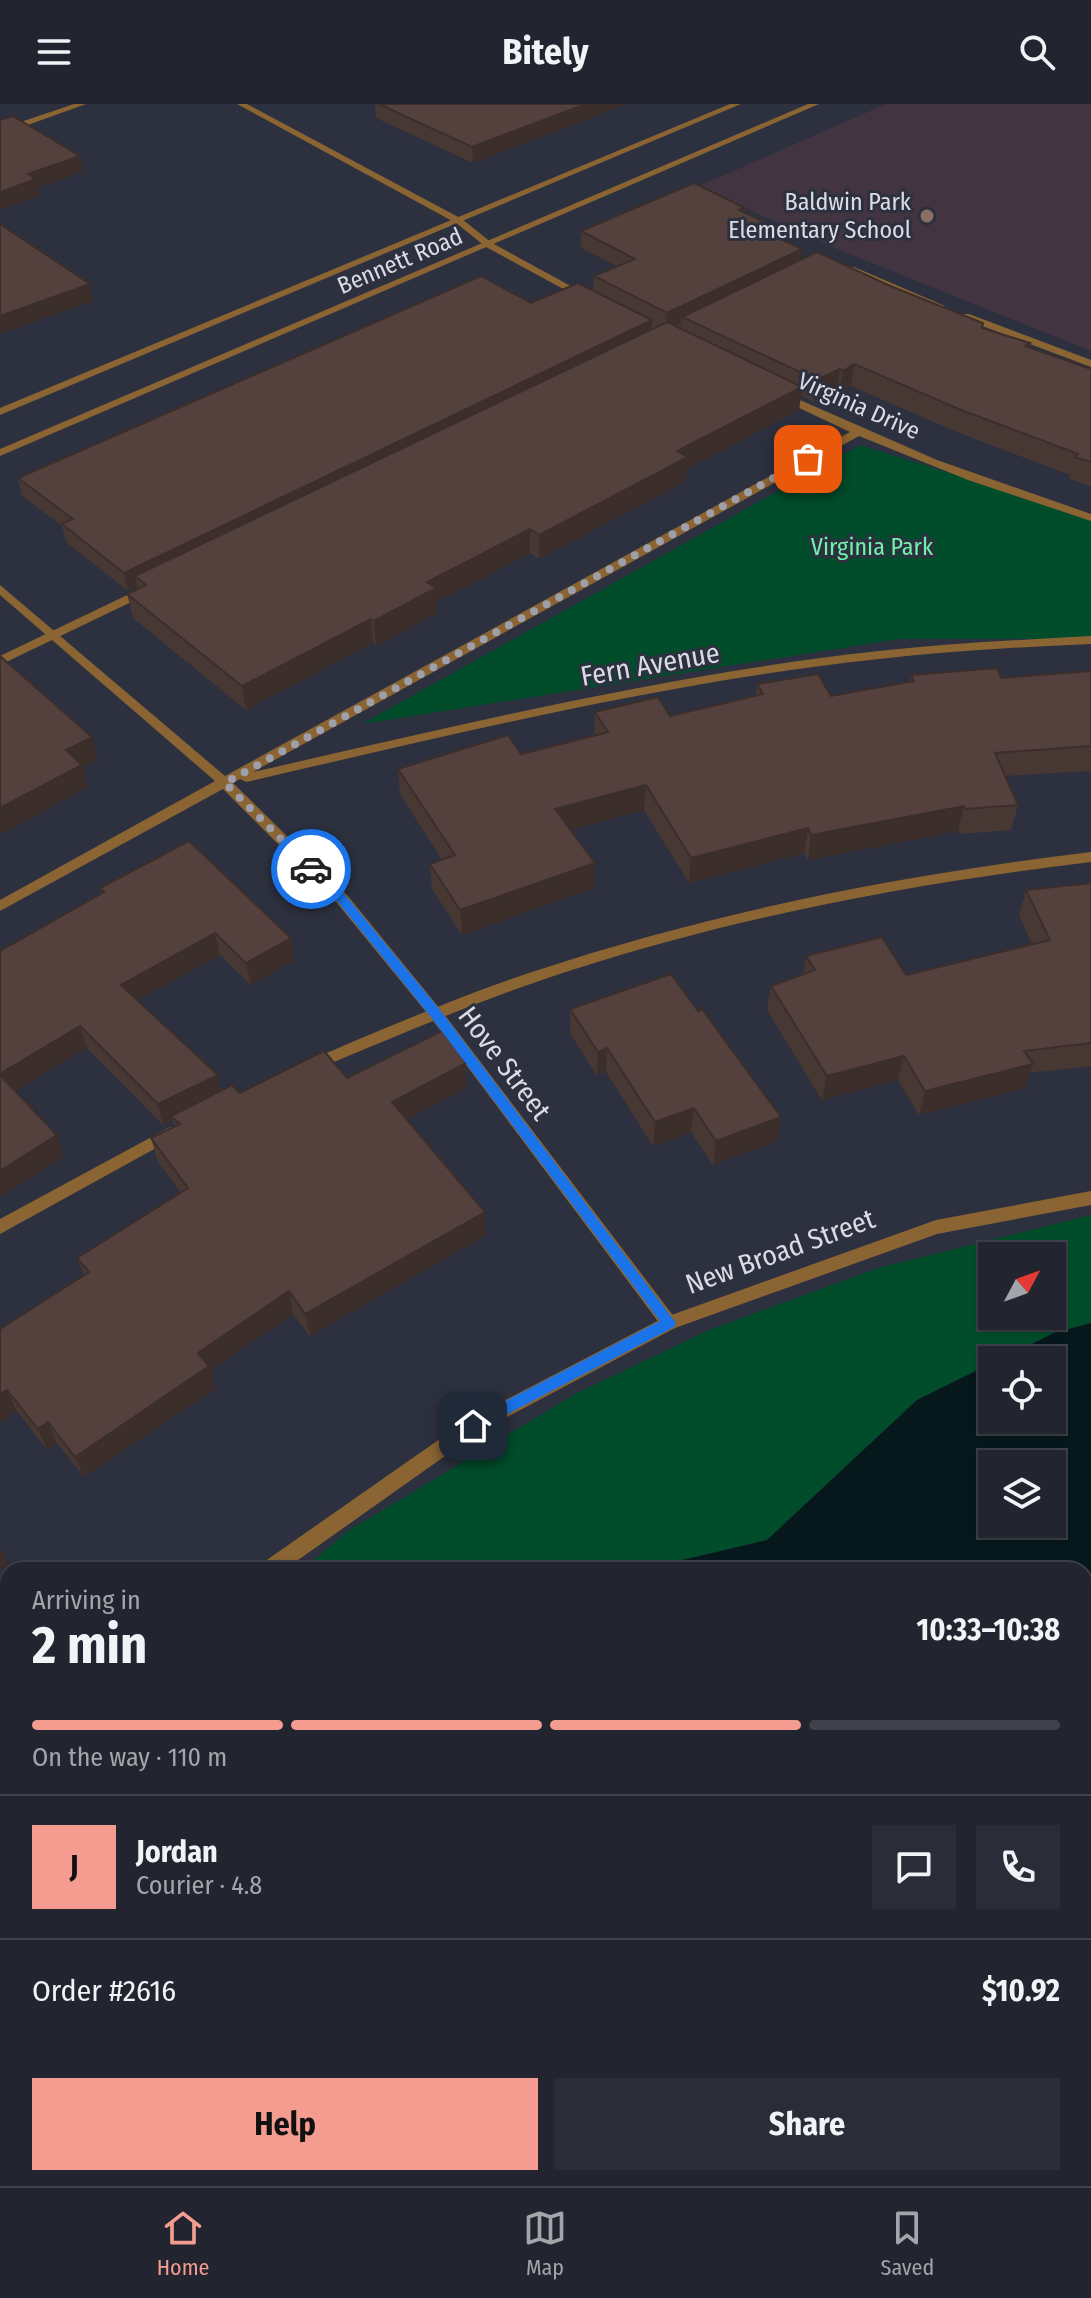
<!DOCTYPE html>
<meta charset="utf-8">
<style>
:root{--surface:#22252f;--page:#2a2d37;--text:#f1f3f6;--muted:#a2a5aa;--line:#3f424b;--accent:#f59c91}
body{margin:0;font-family:"Fira Sans Condensed",sans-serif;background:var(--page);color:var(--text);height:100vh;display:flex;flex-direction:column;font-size:30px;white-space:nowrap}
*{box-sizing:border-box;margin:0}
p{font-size:26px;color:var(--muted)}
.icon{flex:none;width:44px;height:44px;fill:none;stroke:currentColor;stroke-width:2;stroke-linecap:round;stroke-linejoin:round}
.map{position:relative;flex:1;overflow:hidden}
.side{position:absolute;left:0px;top:1458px;width:1092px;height:624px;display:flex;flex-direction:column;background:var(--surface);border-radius:24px 24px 0 0;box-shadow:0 2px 6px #0004,0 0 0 2px var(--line)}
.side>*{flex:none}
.needle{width:52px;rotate:49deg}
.fabs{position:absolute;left:978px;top:1138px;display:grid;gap:16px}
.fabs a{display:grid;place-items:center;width:88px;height:88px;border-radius:0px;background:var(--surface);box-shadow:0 2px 6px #0004,0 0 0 2px var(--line);font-size:40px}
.pin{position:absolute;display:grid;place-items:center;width:68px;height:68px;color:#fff;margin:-34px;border-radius:16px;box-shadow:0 4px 12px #0006}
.courier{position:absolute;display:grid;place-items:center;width:80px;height:80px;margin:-40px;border:6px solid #1a73e8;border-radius:50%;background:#fff;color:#222;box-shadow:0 2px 10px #0007}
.overview em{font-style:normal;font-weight:700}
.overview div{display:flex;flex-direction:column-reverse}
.overview{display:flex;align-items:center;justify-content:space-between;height:136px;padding:0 32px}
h1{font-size:52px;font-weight:700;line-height:60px}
.bar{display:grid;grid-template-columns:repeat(4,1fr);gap:12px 8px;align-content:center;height:96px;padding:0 32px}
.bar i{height:10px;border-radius:6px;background:var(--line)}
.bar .current{background:var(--accent)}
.bar p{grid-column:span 4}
.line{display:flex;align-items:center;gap:20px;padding:0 32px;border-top:2px solid var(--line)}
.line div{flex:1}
.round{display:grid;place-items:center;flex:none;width:84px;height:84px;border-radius:0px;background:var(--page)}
.action{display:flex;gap:16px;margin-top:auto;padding:16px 32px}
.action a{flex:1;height:92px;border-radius:0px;background:var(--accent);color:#111;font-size:32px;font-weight:700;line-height:92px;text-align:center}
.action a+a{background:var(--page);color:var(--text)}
header{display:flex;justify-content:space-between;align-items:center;height:104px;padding:0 32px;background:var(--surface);font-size:36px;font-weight:700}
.tab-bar{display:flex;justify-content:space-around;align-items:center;height:112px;border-top:2px solid var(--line);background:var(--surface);font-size:22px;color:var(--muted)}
.tab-bar a{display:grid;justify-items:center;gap:4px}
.tab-bar .current{color:var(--accent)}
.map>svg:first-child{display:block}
</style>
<header><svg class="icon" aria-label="menu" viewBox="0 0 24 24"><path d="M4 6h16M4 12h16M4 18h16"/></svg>Bitely<svg class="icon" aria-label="search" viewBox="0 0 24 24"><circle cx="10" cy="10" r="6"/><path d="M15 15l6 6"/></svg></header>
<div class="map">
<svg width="1091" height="2082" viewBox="0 0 1091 2082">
<rect width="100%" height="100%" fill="#2d313f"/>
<!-- education -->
<path fill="#423441" d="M886 0H1091V247L830 142 697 83Z"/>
<!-- green -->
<g fill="#004c2b" fill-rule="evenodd">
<path d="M860 341 1091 413V535H899L362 620Z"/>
<path d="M1091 1111V1219L1054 1229 999 1256H992V1259L917 1296 767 1436 640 1466H302L348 1427 577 1289 709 1226 878 1164ZM992 1152H1052V1212H992Z"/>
<path d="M1084 1602H1091V1885L1084 1890Z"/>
<path d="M8 1710V1912L0 1922V1717Z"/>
<path d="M593 2074H847L836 2082H584Z"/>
</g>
<!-- water -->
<g fill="#06181b" fill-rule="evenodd">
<path d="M1091 1219V1602H1084V1466H640L767 1436 917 1296 992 1259V1316H1052V1256H999L1054 1229ZM992 1360H1052V1420H992Z"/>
<path d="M8 1912V2074H593L584 2082H0V1922Z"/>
</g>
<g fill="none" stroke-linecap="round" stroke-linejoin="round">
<!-- service -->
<g fill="#8a6432" fill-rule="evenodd">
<path d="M848 163H854L945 202 936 204 848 167Z"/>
<path d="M961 210H969L1091 256V263L961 214Z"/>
<path d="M146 482 150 483V489L0 561V552Z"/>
<path d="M1091 748V758C916 779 744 811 575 865 487 893 401 930 315 966H305L302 962 305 958C381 926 457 893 535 867 716 807 902 771 1091 748Z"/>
<path d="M170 1023 176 1025 178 1029 176 1033 0 1130V1115Z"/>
</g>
<!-- minor -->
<g fill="#8a6432" fill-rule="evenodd">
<path d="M74 0H86L0 31V25Z"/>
<path d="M237 0H247L462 115 492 139 589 192 580 194 486 143 456 119Z"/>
<path d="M776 289H784L937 356 1091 410V417L968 376 859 332 253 668C460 621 668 570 879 547 950 539 1020 536 1091 532V540C1020 543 949 547 879 555 665 578 455 630 246 678L240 675 233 679 347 791 441 906 675 1214 678 1219 675 1224 669 1226 663 1224 431 914 337 799 223 685 0 807V796L215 677 0 491V481L225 672 850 328 776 293Z"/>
<path d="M1084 2031 1091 2034V2067L1084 2064Z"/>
</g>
<!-- tertiary -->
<g fill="#8a6432" fill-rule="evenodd">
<path d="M730 0H741L0 311V304Z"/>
<path d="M808 0H819L0 352V345Z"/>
<path d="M1091 1087V1101L937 1130 675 1224 479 1328 284 1466H258L261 1460 467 1316 663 1214 936 1116Z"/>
<path d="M8 1672V1695L0 1698V1675Z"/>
<path d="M1091 1937V1961L1084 1964V1940Z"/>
<path d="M901 2074H932L928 2082H897Z"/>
</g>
</g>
<!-- wall -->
<g fill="#483834">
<path d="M375 0H627L473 59 376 14Z"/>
<path d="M745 104V109L787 138 800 156 982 224 1030 239 1029 243 1091 265V382L1069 375 1070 371 957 328 851 282 840 288 837 286 814 298 801 291 799 306 687 365 686 377 539 455 530 449 437 498V509L376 542 373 539 246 606 133 514 127 490 138 485 137 482 128 487 66 438 62 422 22 392 18 374 531 199 593 186 594 172 617 162 581 144V127Z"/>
<path d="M1091 567V667L1005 672 1018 701 1011 726 960 730 958 727 808 756 804 749 689 779 644 706 570 726 594 784 462 831 432 785 430 760 442 756 400 690 398 665 521 650 594 632 595 608 670 612 756 592 757 580 831 592 910 577 911 571 1001 574Z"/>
<path d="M1091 779V962L1029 969 1025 984 919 1011 898 976 822 996 767 906 771 882 803 871 806 852 906 871 1032 841 1019 811 1026 786Z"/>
<path d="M100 784 291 834 294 856 251 881 220 851 138 896 218 971 221 987 240 989 347 974 467 983 407 1015 485 1108 486 1131 310 1232 293 1210 211 1266 216 1284 84 1373 57 1339 47 1346 17 1307 0 1319V1225L84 1172 77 1154 181 1089 158 1058 151 1034 174 1023 173 1016 163 1021 87 944 15 987 64 1052 0 1093V847L101 790Z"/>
<path d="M570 905 698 907 781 1013 777 1037 713 1061 691 1028 653 1042 606 968 597 972 570 929Z"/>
</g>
<!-- shaded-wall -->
<g fill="#3b2e2b">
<path d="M586 0H627L473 59 472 43Z"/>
<path d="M80 52 83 68 38 84 40 92 0 106V88L28 70Z"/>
<path d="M787 129 786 146 778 134Z"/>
<path d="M802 145 800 162 682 213 681 219 666 227 667 209Z"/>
<path d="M90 180 94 197 0 230V212Z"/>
<path d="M652 216 651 234 135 472 137 482 128 487 124 469Z"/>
<path d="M854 260 851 282 840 288 843 267Z"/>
<path d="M840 265 837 286 814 298 817 276Z"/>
<path d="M802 283 799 306 687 365 686 377 539 455V431L677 347Z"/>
<path d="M530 425V449L437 498V509L376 542 374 517 427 478Z"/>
<path d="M371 515 373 539 246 606 242 582Z"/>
<path d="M92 633 98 656 83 663 88 683 0 731V704L66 646Z"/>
<path d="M646 681 644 706 555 730V705Z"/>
<path d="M964 702 958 727 808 756 811 731Z"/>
<path d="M808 724 804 749 689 779 691 754Z"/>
<path d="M595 759 594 784 462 831 460 806Z"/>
<path d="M215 829 220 851 127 902 121 881Z"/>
<path d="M291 834 294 856 251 881 246 859Z"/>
<path d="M80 922 87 944 7 992 0 970Z"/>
<path d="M607 944 606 968 597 972 598 948Z"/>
<path d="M904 952 898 976 822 996 827 972Z"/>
<path d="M466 959 467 983 395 1022 392 998Z"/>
<path d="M1033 960 1025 984 919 1011 925 987Z"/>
<path d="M218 971 222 992 171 1012 173 1016 163 1021 158 1000Z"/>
<path d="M694 1004 691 1028 653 1042 655 1018Z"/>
<path d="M781 1013 777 1037 713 1061 716 1037Z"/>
<path d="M57 1031 64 1052 0 1093V1067Z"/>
<path d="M485 1108 486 1131 310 1232 305 1210Z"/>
<path d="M289 1187 293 1210 211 1266 216 1284 84 1373 75 1353 198 1249Z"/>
<path d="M7 1286 17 1307 0 1319V1290Z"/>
<path d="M48 1318 57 1339 47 1346 38 1325Z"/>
<path d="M0 1444 10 1461 0 1467Z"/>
</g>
<!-- building -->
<g fill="#54413d" stroke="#3b2e2b" stroke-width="2">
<path d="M379 0H586L472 43Z"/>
<path d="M13 12 80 52 28 70 36 75 0 88V16Z"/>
<path d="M694 79 745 104 739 106 787 129 778 134 802 145 667 209 594 172 635 155 581 127Z"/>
<path d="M0 120 90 180 0 212Z"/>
<path d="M817 148 888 181 983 219 982 224 1030 239 1025 242 1091 265V358L1075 353 1078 350 961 306 854 260 843 267 840 265 817 276 682 213Z"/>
<path d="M481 172 531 199 578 179 652 216 124 469 62 420 73 415 18 374Z"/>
<path d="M667 218 802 283 677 347 688 353 539 431 530 425 427 478 436 484 374 517 371 515 242 582 127 490 146 481 135 472Z"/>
<path d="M0 552 92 633 66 646 82 661 0 704Z"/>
<path d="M997 564 1001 574 1091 567V642L995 649 1018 701 966 705 964 702 811 731 808 724 691 754 646 681 555 705 595 759 460 806 430 760 455 751 398 665 508 631 521 650 608 628 595 608 658 593 670 612 763 590 757 580 818 570 831 592 914 577 911 571Z"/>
<path d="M189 737 291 834 246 859 215 829 121 881 218 971 158 1000 80 922 0 970V847L104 788 100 784Z"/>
<path d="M1091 779V939L1024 947 1033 960 925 987 904 952 827 972 771 882 815 866 806 852 882 833 906 871 1050 836 1026 786Z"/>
<path d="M671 870 698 907 702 905 781 1013 716 1037 694 1004 655 1018 607 944 598 948 570 905Z"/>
<path d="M448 924 466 959 392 998 485 1108 305 1210 289 1187 198 1249 209 1262 75 1353 48 1318 38 1325 7 1286 0 1290V1225L89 1168 77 1154 188 1084 151 1034 180 1020 171 1012 232 981 240 989 324 947 347 974Z"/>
<path d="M0 971 57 1031 0 1067Z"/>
</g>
<!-- route -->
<path fill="#1a73e8" d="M311 761 346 792 440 906 676 1219 674 1223 473 1328 465 1322 467 1317 660 1217 431 913 338 798 307 767V762Z"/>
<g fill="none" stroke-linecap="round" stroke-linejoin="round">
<!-- done -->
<path stroke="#9da0ab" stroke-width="8" stroke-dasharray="0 14.4" d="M311 765 225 679 808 355"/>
</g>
<!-- markers -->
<circle fill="#8d6e63" stroke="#2d313f" stroke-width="3" cx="927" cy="112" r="8"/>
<g text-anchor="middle" stroke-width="6" stroke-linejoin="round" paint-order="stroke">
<!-- far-poi labels -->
<g font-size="24" fill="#d9dce5" stroke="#2d313f" text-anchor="end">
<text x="911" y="106">Baldwin Park<tspan x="911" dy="28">Elementary School</tspan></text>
</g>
<!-- far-street labels -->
<g font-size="24" fill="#d9dce5" stroke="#2d313f">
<text transform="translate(400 157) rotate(-23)" y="8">Bennett Road</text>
<text transform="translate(859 302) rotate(24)" y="8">Virginia Drive</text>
</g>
<!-- far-park labels -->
<g font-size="24" fill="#6ff2ab" stroke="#2d313f">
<text x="872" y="451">Virginia Park</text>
</g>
<!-- street labels -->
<g font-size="28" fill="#d9dce5" stroke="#2d313f">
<text transform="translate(650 560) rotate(-10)" y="10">Fern Avenue</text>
<text transform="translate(505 959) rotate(53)" y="10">Hove Street</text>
<text transform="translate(780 1147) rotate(-20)" y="10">New Broad Street</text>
</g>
</g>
</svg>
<div class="fabs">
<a><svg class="needle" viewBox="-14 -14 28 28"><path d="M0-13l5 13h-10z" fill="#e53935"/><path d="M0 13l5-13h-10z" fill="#a2a5aa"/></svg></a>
<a><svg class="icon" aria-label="locate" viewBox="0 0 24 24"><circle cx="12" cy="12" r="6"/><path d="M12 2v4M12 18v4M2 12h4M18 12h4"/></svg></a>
<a><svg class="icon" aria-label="layers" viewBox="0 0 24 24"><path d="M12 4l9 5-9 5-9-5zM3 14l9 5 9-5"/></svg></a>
</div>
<div class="pin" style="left:808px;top:355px;background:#ea580c"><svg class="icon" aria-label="bag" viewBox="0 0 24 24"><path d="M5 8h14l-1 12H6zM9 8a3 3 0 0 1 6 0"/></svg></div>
<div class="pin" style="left:473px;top:1322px;background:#1f2937"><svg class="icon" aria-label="home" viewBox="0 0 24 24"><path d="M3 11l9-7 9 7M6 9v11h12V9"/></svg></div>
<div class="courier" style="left:311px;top:765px"><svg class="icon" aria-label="car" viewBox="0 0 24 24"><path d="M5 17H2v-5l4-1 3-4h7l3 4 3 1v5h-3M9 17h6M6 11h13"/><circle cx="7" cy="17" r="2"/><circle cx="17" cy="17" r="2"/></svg></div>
<section class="side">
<div class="overview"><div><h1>2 min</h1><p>Arriving in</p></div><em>10:33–10:38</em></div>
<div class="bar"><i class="current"></i><i class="current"></i><i class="current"></i><i></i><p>On the way · 110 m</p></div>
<div class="line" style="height:144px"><b class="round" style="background:var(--accent);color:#111">J</b><div><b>Jordan</b><p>Courier · 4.8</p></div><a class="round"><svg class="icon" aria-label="chat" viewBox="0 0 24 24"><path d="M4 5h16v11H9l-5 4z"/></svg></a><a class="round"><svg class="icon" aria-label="phone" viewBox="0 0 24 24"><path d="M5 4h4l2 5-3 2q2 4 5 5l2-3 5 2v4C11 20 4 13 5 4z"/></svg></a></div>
<div class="line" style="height:104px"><div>Order #2616</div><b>$10.92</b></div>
<div class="action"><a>Help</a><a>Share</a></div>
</section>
</div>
<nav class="tab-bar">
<a class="current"><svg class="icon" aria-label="home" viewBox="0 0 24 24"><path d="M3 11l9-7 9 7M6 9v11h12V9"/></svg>Home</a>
<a><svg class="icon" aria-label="map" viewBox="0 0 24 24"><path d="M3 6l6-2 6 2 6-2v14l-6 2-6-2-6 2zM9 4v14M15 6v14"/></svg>Map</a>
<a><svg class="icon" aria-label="saved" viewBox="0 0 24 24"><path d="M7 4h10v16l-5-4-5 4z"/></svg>Saved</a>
</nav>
